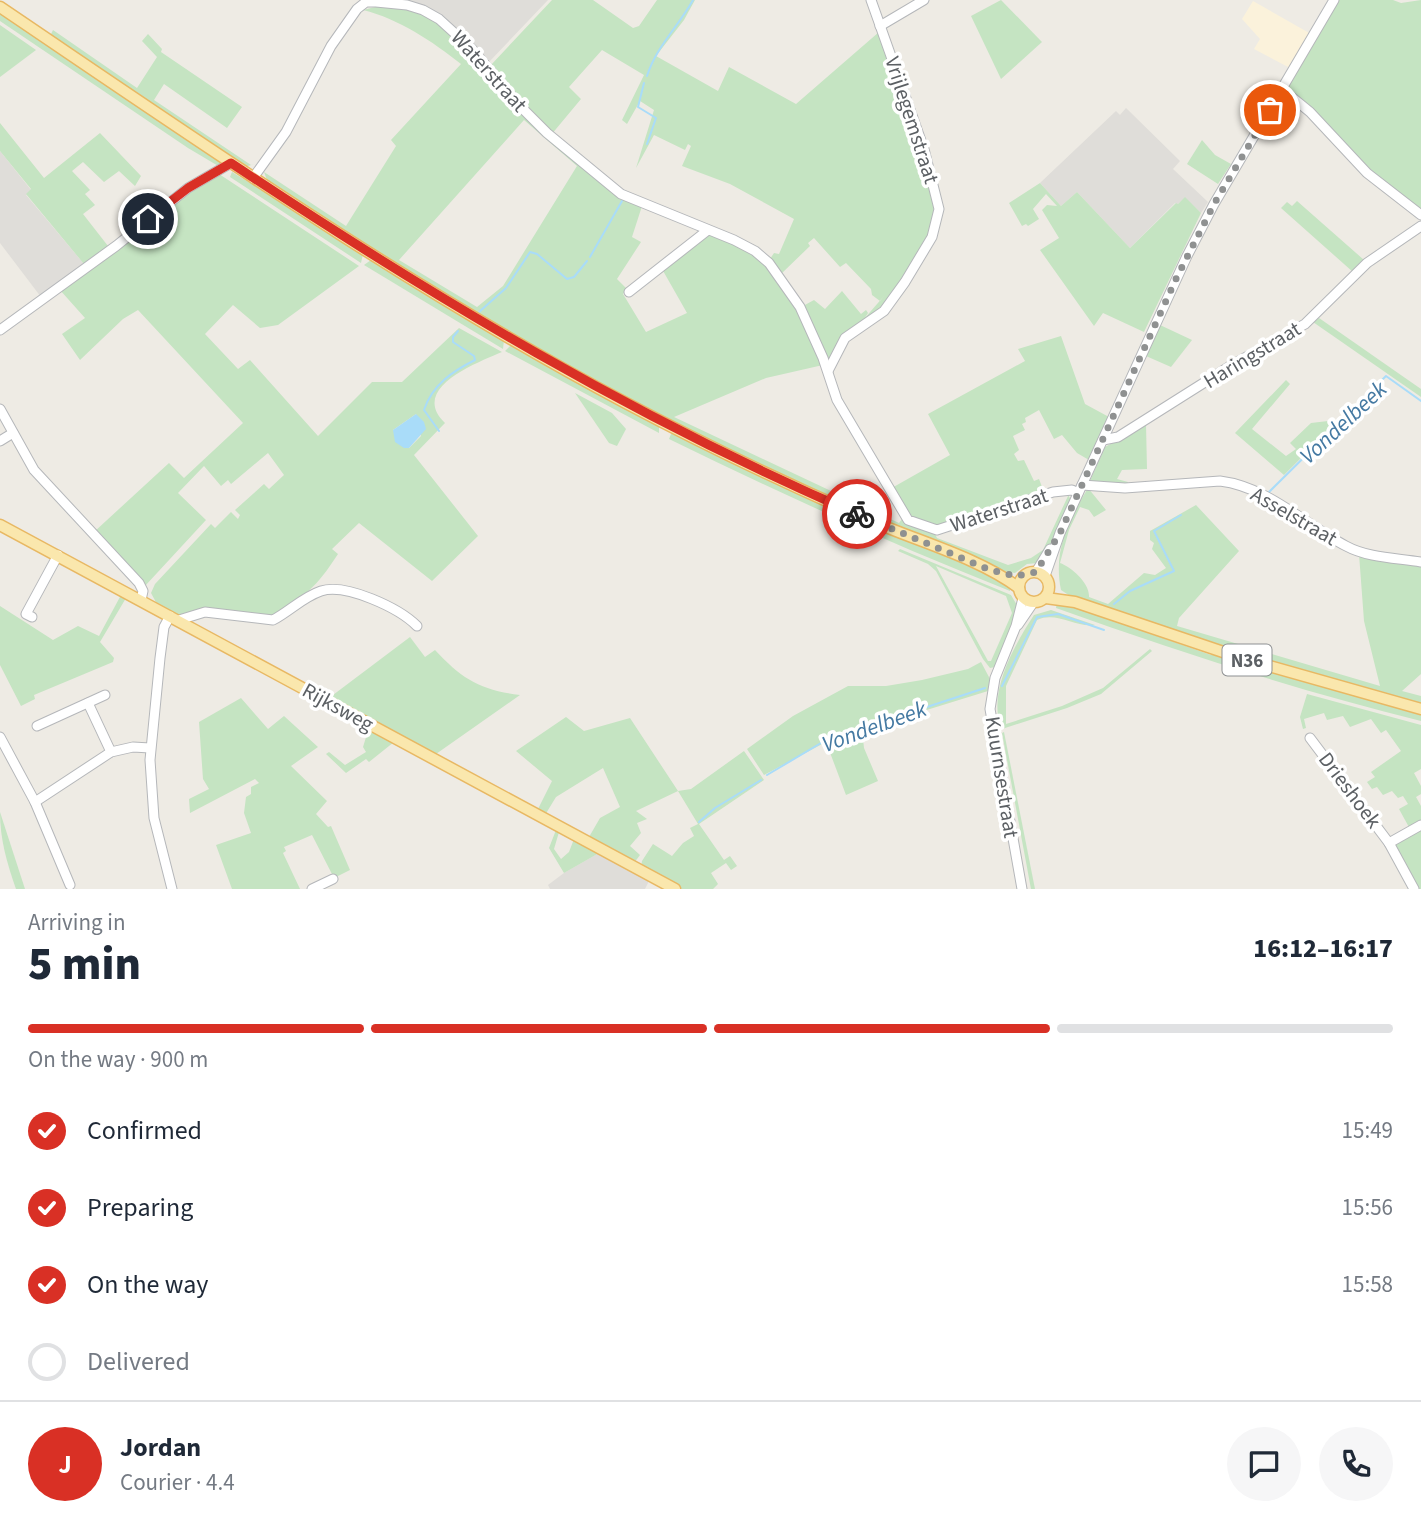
<!DOCTYPE html>
<meta charset="utf-8">
<style>
:root{--surface:#fff;--page:#f6f6f7;--text:#1f2937;--muted:#747a83;--line:#e0e1e3;--accent:#d93025}
body{margin:0;font-family:"Source Sans 3",sans-serif;background:var(--page);color:var(--text);height:100vh;display:flex;flex-direction:column;font-size:26px;white-space:nowrap}
*{box-sizing:border-box;margin:0}
p{font-size:23px;color:var(--muted)}
.icon{flex:none;width:38px;height:38px;fill:none;stroke:currentColor;stroke-width:2;stroke-linecap:round;stroke-linejoin:round}
.map{position:relative;height:889px;overflow:hidden}
.panel{display:flex;flex-direction:column;background:var(--surface);flex:1}
.panel>*{flex:none}
.pin{position:absolute;display:grid;place-items:center;width:60px;height:60px;color:#fff;margin:-30px;border:4px solid #fff;border-radius:50%;box-shadow:0 2px 7px #0007}
.courier{position:absolute;display:grid;place-items:center;width:70px;height:70px;margin:-35px;border:5px solid #d93025;border-radius:50%;background:#fff;color:#222;box-shadow:0 2px 9px #0007}
.summary em{font-style:normal;font-weight:800}
.summary div{display:flex;flex-direction:column-reverse}
.summary{display:flex;align-items:center;justify-content:space-between;height:119px;padding:0 28px}
h1{font-size:46px;font-weight:800;line-height:52px}
.bar{display:grid;grid-template-columns:repeat(4,1fr);gap:10px 7px;align-content:center;height:84px;padding:0 28px}
.bar i{height:9px;border-radius:5px;background:var(--line)}
.bar .active{background:var(--accent)}
.bar p{grid-column:span 4}
.line{display:flex;align-items:center;gap:18px;padding:0 28px;border-top:2px solid var(--line)}
.line div{flex:1}
.round{display:grid;place-items:center;flex:none;width:74px;height:74px;border-radius:37px;background:var(--page)}
ol{padding:0 28px;list-style:none}
li{display:flex;align-items:center;gap:21px;height:77px}
li p{margin-inline-start:auto}
li .icon{padding:7px;border-radius:50%;background:var(--accent);color:#fff;stroke-width:4}
li:last-child{color:var(--muted)}
li i{width:38px;height:38px;border:4px solid var(--line);border-radius:50%}
.map>svg:first-child{display:block}
</style>
<div class="map">
<svg width="1421" height="889" viewBox="0 0 1421 889">
<rect width="100%" height="100%" fill="#eeebe4"/>
<!-- commercial -->
<path fill="#fbf2db" d="M1253 1 1311 34 1290 68 1254 49 1260 39 1242 19Z"/>
<!-- industrial -->
<g fill="#dfddd9">
<path d="M403 0H548L490 61 453 25 424 6Z"/>
<path d="M1126 108 1180 161 1173 169 1208 202 1201 213 1185 198 1178 204 1175 203 1130 248 1077 192 1061 206 1040 183 1116 111 1120 115Z"/>
<path d="M0 151 31 190 26 195 84 264 41 297 0 243Z"/>
<path d="M599 853 649 881 645 889H550L548 885 564 873Z"/>
</g>
<!-- green -->
<g fill="#c5e4c2" fill-rule="evenodd">
<path d="M552 0H593L633 28 639 26 657 0H695L684 20 656 56 718 91 729 67 796 104 879 32 909 112 936 205 927 244 892 298 849 332 831 360H828L803 306 814 300 825 309 842 291 861 314 866 310 868 313 864 319 884 296 880 301 872 295 871 289 846 263 840 267 814 238 808 243 810 246 781 274 770 259 774 253 779 254 794 219 730 184 682 166 691 146 688 144 685 150 654 135 636 168 654 110 640 101 627 124 622 120 644 75 602 50 569 87 581 99 551 135 490 66Z"/>
<path d="M1001 0 1042 42 1001 79 971 16Z"/>
<path d="M1339 0H1393L1401 3 1421 0V209L1383 182 1288 88Z"/>
<path d="M379 6C455 10 479 63 525 113 557 149 599 186 642 206L632 237 641 242 617 279 627 289 623 294 646 332 687 313 662 269C672 261 698 235 709 233 715 232 724 237 729 240 781 261 802 316 823 365L766 378 674 417 899 523 902 519 935 533C963 523 1042 490 1067 493L1071 500 1048 551 1038 563 1027 564 1015 573C981 569 937 545 906 532 803 488 703 439 605 385H600C486 323 375 256 268 183L264 172 346 226 396 146 391 140 461 64C432 41 399 19 363 10ZM524 120 577 166 503 286 477 307 399 260ZM1057 495 1068 496 1043 550 1031 558 1008 565 937 538 935 534Z"/>
<path d="M0 11 220 161V167L188 148 0 21Z"/>
<path d="M0 25 36 50 0 77Z"/>
<path d="M53 30 137 88 157 57 142 41 148 34 162 49 161 52 242 107 227 128 164 84 154 100 251 165 259 163 244 167 50 36Z"/>
<path d="M0 123 44 178 100 133 141 176 135 186 119 171 104 182 83 162 72 171 90 190 85 194 95 205 83 214 108 246 84 264 26 194 31 189 0 151Z"/>
<path d="M1202 140 1215 155 1231 164 1218 184 1187 164Z"/>
<path d="M232 172 250 183 252 181 363 254 361 263 230 177Z"/>
<path d="M219 174 359 266 278 325 260 328 233 305 205 334 238 369 250 360 318 436 372 382H402L459 328 502 352C479 362 408 388 445 423L414 455 478 536 432 581 359 523 332 549 338 554C316 588 305 596 271 618L209 609 176 615 158 606 151 593 155 584 211 524 215 528 231 512 238 519 240 515 235 510 264 484 269 489 284 475 268 453 231 484 228 480 221 486 204 466 178 493 206 520 145 586 94 532 169 463 184 478 243 423 138 310 123 319 80 360 62 334 85 318 60 290 195 186ZM416 414 421 436 409 448 393 430Z"/>
<path d="M1040 183 1061 206 1077 192 1130 248 1176 203 1178 204 1185 197 1201 213 1144 332 1103 313 1094 326 1040 250 1059 238 1042 210 1047 205 1057 206 1046 194 1033 209 1039 219 1028 226 1026 224 1022 226 1009 203Z"/>
<path d="M1297 201 1364 260 1353 272 1281 208 1287 202 1292 206Z"/>
<path d="M371 260 504 340 503 349 364 265Z"/>
<path d="M1319 318 1421 389V397L1313 322Z"/>
<path d="M1160 325 1192 340 1171 367 1146 356Z"/>
<path d="M1061 336 1085 404 1109 417 1089 460 1077 453 1062 435 1054 439 1039 410 1025 418 1026 422 1022 424 1025 430 1013 436 1019 450 1014 454 1018 461 1024 460 1034 481 1039 479 1044 492 936 528 912 519 890 489 950 455 928 414 1025 361 1018 349Z"/>
<path d="M511 345 599 395 659 425V433L505 351Z"/>
<path d="M1286 380 1290 384 1252 429 1286 456 1296 449 1290 443 1311 423 1328 421 1334 425 1284 475 1235 433Z"/>
<path d="M575 393 612 413 626 429 617 446 609 443Z"/>
<path d="M1146 424 1147 469 1122 470 1117 479 1128 482V485L1089 483 1105 447Z"/>
<path d="M671 434H676L880 529 998 577 1010 585V591C894 545 781 494 669 439Z"/>
<path d="M1088 488 1106 510 1094 517 1089 510 1080 507 1069 530 1060 563C1071 567 1090 583 1089 597L1108 604 1144 573 1155 575 1166 568 1152 549 1154 543 1150 540V531L1196 505 1239 551 1179 618 1177 626 1380 686 1364 621 1359 554 1421 563V674L1402 691 1421 696V704L1232 651 1073 598 1061 590C1053 551 1068 521 1088 488Z"/>
<path d="M900 549 1011 595 1018 607 995 667 990 668 983 659 936 571 928 564 898 551ZM936 566 1006 596 1012 613 991 661H988Z"/>
<path d="M121 595 126 598 100 642 114 658 113 662 34 695 35 699 21 706 0 665V606L53 640 78 626 99 636Z"/>
<path d="M1057 601 1211 655 1218 654 1421 712V721C1297 690 1176 651 1056 608Z"/>
<path d="M1051 610 1095 625C1075 628 1057 611 1037 620L1006 686V724L1062 706 1103 688 1150 649 1152 651 1101 694 1067 708 1002 729C986 694 1015 644 1034 615Z"/>
<path d="M410 637 425 657 435 650C462 679 480 690 520 695L436 754 329 698Z"/>
<path d="M981 662 990 679 988 691 862 730 864 748 878 781 846 795 826 742 764 775 747 749 793 716 848 686H886L922 680 968 669Z"/>
<path d="M1307 694 1421 725V769L1414 773 1421 786V794L1416 797 1421 806V823L1410 829 1399 809 1408 804 1403 796 1398 798 1392 791 1383 795 1377 787 1372 789 1367 782 1375 777 1371 772 1401 751 1386 730 1381 733 1371 719 1350 727 1343 716 1327 720 1324 713 1304 719 1306 728 1303 729 1300 717Z"/>
<path d="M241 698 268 729 284 716 318 747 291 766 327 801 316 814 328 827 331 826 350 870 334 878 312 835 284 847 286 851 283 853 300 889H232L216 845 251 833 244 813 246 797 251 794V787L259 783 255 779 190 813 189 799 209 789 203 779 199 722Z"/>
<path d="M566 717 584 731 630 718 678 791 691 789 744 751 764 780 699 824 724 860 730 856 737 866 731 870 726 863 711 873 718 884 713 889H682L641 867 642 861 653 844 672 856 683 843 694 836 690 828 698 824 678 791 636 811 647 819 637 823 641 833 630 846 640 855 634 863 589 837 600 818 620 807 603 768 556 797 545 815 537 811 552 781 516 751Z"/>
<path d="M357 721 394 742 369 762 366 759 346 773 326 754 329 752 345 765 366 752 363 747 367 734 354 726Z"/>
<path d="M1004 732 1035 889H1031L1002 733Z"/>
<path d="M0 812 25 889H16C7 863 0 840 0 812Z"/>
<path d="M1421 828V889H1410L1385 846Z"/>
<path d="M556 830 559 832 554 849 561 859 569 852 574 839 599 853 564 873 549 848Z"/>
</g>
<!-- water -->
<path fill="#a9dcf9" d="M416 414 424 422 426 429 409 448H404L395 442 393 430Z"/>
<g fill="none" stroke-linecap="round" stroke-linejoin="round">
<!-- stream -->
<g stroke="#a9dcf9" stroke-width="2">
<path d="M647 76C656 47 678 27 693 0"/>
<path d="M644 83 638 107 656 118 647 144"/>
<path d="M590 257 622 201"/>
<path d="M479 312 506 288 530 252 537 254 567 279 574 277 587 261"/>
<path d="M439 431 424 410C432 385 453 371 475 360L474 356 453 342V337L458 331"/>
<path d="M1269 492 1386 376 1421 401"/>
<path d="M1114 604 1130 591 1174 571 1154 531 1181 515"/>
<path d="M1002 686 1037 617 1058 614 1104 630"/>
<path d="M767 775 826 740 985 688"/>
<path d="M699 822 715 808 761 780"/>
</g>
<!-- minor casing -->
<g stroke="#b5b7ba" stroke-width="11">
<g id="minor">
<path d="M880 26 924 0"/>
<path d="M1283 90 1310 112 1367 173 1421 215"/>
<path d="M253 178 286 132 331 46 357 9 366 2H376L407 5 423 10 439 19 472 49 521 107 547 133 621 194 734 240 755 251 769 263 800 307 823 358 837 400 908 520 937 530 1053 492 1072 490 1078 493"/>
<path d="M629 292 708 230"/>
<path d="M0 330 116 246 188 188 231 163"/>
<path d="M828 371 845 338 884 311 905 282 932 237 939 209 924 149 871 0"/>
<path d="M0 409 34 470 139 583 143 591 141 600"/>
<path d="M1103 440 1118 437 1232 365 1305 324 1367 263 1421 226"/>
<path d="M0 441 13 433"/>
<path d="M1082 485 1125 488 1220 481C1268 487 1304 524 1346 546 1368 558 1397 558 1421 562"/>
<path d="M1036 572 1050 549"/>
<path d="M1045 576 1060 533 1187 256 1214 204 1334 0"/>
<path d="M170 616 164 627 160 658 150 760 154 818 172 889"/>
<path d="M32 617 26 614 58 555"/>
<path d="M179 620 205 612 273 620C290 611 303 597 321 591 346 583 399 608 417 626"/>
<path d="M1018 625 1033 603"/>
<path d="M88 703 111 752"/>
<path d="M37 726 105 695"/>
<path d="M0 737 35 802 70 885"/>
<path d="M1310 738 1389 843 1414 889"/>
<path d="M35 802 111 752 133 747 150 748"/>
<path d="M1389 843 1421 825"/>
<path d="M312 889 333 879"/>
<path d="M1022 889 990 709 995 678 1016 626 1023 598"/>
</g>
</g>
<!-- major casing -->
<g stroke="#e8b863" stroke-width="13">
<g id="major">
<path d="M0 7C204 145 406 286 624 402 705 445 789 485 874 522 920 542 979 558 1019 588"/>
<path d="M0 525 675 889"/>
<circle cx="1034" cy="587" r="15"/>
<path d="M1046 598 1075 602 1241 658 1421 709"/>
</g>
</g>
<!-- minor -->
<use href="#minor" stroke="#fff" stroke-width="9"/>
<!-- major -->
<use href="#major" stroke="#fae7ad" stroke-width="10"/>
</g>
<g fill="none" stroke-linecap="round" stroke-linejoin="round">
<!-- done -->
<path stroke="#8f9191" stroke-width="7" stroke-dasharray="0 12.6" d="M857 514 990 570 1016 576 1036 572 1060 533 1176 279 1214 204 1270 110"/>
<!-- route -->
<path stroke="#d93025" stroke-width="9" d="M148 219 188 188 231 163C434 298 633 417 857 514"/>
</g>
<g text-anchor="middle" stroke-width="7" stroke-linejoin="round" paint-order="stroke">
<!-- shield labels -->
<rect fill="#fff" stroke="#8d9092" stroke-width="2" x="1222.5" y="644.5" width="49" height="31" rx="5"/>
<g font-size="19" font-weight="bold" fill="#5c6064">
<text x="1247" y="667">N36</text>
</g>
<!-- street labels -->
<g font-size="21" fill="#5c6064" stroke="#fff">
<text transform="translate(489 71) rotate(48)" y="7">Waterstraat</text>
<text transform="translate(912 120) rotate(72)" y="7">Vrijlegemstraat</text>
<text transform="translate(1252 355) rotate(-31)" y="7">Haringstraat</text>
<text transform="translate(999 510) rotate(-18)" y="7">Waterstraat</text>
<text transform="translate(1294 516) rotate(30)" y="7">Asselstraat</text>
<text transform="translate(338 707) rotate(29)" y="7">Rijksweg</text>
<text transform="translate(1002 777) rotate(81)" y="7">Kuurnsestraat</text>
<text transform="translate(1350 790) rotate(53)" y="7">Drieshoek</text>
</g>
<!-- water labels -->
<g font-size="23" font-style="italic" fill="#4479a2" stroke="#fff">
<text transform="translate(1343 422) rotate(-43)" y="8">Vondelbeek</text>
<text transform="translate(874 726) rotate(-20)" y="8">Vondelbeek</text>
</g>
</g>
</svg>
<div class="pin" style="left:1270px;top:110px;background:#ea580c"><svg class="icon" aria-label="bag" viewBox="0 0 24 24"><path d="M5 8h14l-1 12H6zM9 8a3 3 0 0 1 6 0"/></svg></div>
<div class="pin" style="left:148px;top:219px;background:#1f2937"><svg class="icon" aria-label="home" viewBox="0 0 24 24"><path d="M3 11l9-7 9 7M6 9v11h12V9"/></svg></div>
<div class="courier" style="left:857px;top:514px"><svg class="icon" aria-label="bike" viewBox="0 0 24 24"><circle cx="6" cy="16" r="4"/><circle cx="18" cy="16" r="4"/><path d="M6 16l4-8h5l3 8M10 8l3 8H6M13 5h3"/></svg></div>
</div>
<section class="panel">
<div class="summary"><div><h1>5 min</h1><p>Arriving in</p></div><em>16:12–16:17</em></div>
<div class="bar"><i class="active"></i><i class="active"></i><i class="active"></i><i></i><p>On the way · 900 m</p></div>
<ol>
<li><svg class="icon" aria-label="check" viewBox="0 0 24 24"><path d="M5 12l5 5 9-10"/></svg>Confirmed<p>15:49</p></li>
<li><svg class="icon" aria-label="check" viewBox="0 0 24 24"><path d="M5 12l5 5 9-10"/></svg>Preparing<p>15:56</p></li>
<li><svg class="icon" aria-label="check" viewBox="0 0 24 24"><path d="M5 12l5 5 9-10"/></svg>On the way<p>15:58</p></li>
<li><i></i>Delivered</li>
</ol>
<div class="line" style="height:126px"><b class="round" style="background:var(--accent);color:#fff">J</b><div><b>Jordan</b><p>Courier · 4.4</p></div><a class="round"><svg class="icon" aria-label="chat" viewBox="0 0 24 24"><path d="M4 5h16v11H9l-5 4z"/></svg></a><a class="round"><svg class="icon" aria-label="phone" viewBox="0 0 24 24"><path d="M5 4h4l2 5-3 2q2 4 5 5l2-3 5 2v4C11 20 4 13 5 4z"/></svg></a></div>
</section>
